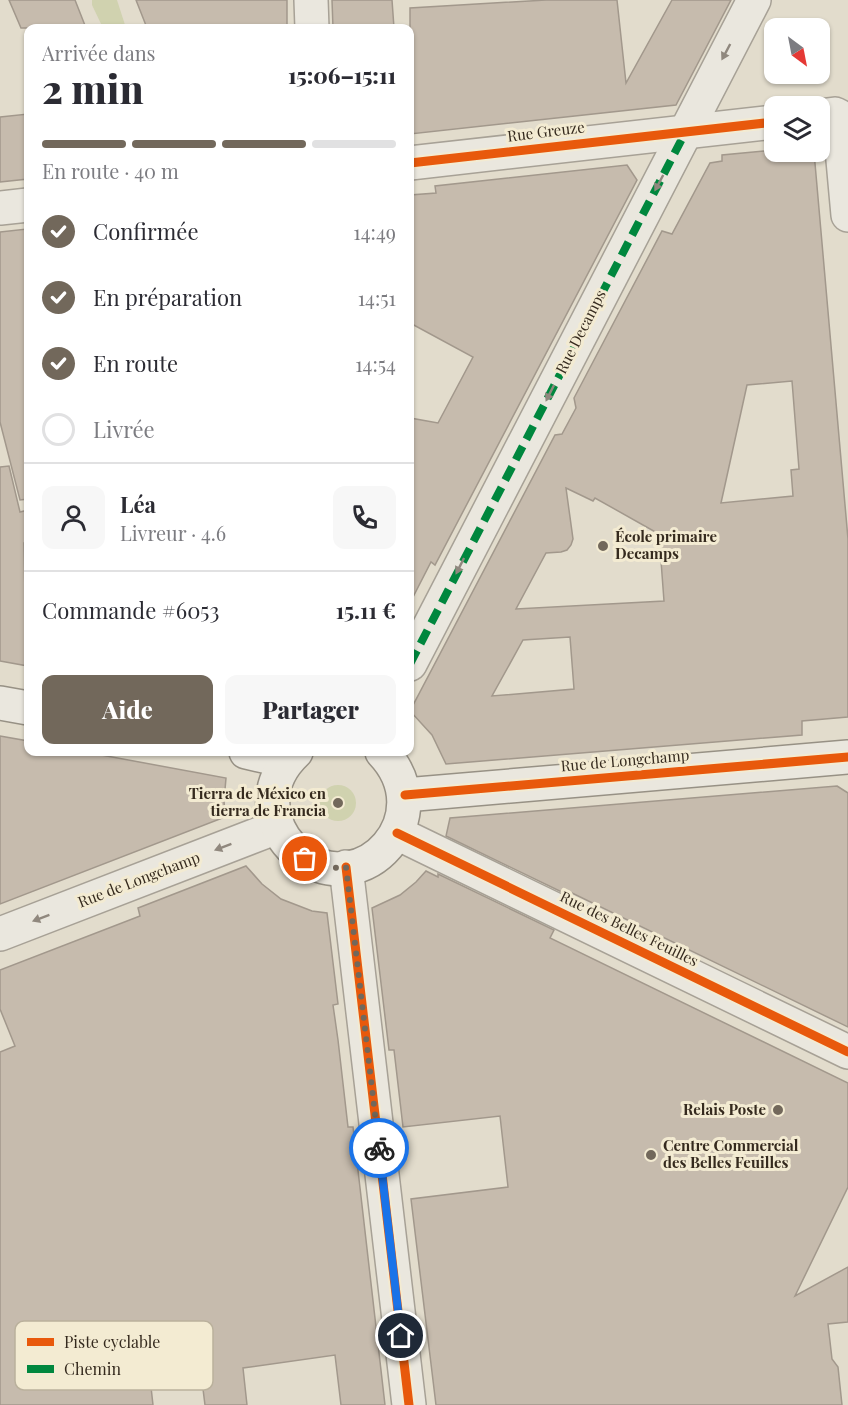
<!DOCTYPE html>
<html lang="fr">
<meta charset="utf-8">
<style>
:root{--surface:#fff;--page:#f7f7f7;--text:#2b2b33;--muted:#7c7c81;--line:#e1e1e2;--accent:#72685b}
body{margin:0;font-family:"Playfair Display",serif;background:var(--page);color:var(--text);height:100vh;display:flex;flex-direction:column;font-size:22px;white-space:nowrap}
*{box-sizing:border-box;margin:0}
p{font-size:20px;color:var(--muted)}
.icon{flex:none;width:33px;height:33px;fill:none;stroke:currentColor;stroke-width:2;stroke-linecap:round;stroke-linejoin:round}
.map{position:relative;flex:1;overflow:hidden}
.sheet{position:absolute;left:24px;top:24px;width:390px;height:732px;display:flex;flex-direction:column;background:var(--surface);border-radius:12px;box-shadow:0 2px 4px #0004}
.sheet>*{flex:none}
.needle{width:39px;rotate:148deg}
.controls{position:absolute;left:764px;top:18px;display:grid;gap:12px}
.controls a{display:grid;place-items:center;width:66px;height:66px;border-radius:12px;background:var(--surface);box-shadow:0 2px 4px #0004;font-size:30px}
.pin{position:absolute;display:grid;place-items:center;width:51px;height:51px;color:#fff;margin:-26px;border:3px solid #fff;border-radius:50%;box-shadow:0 2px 6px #0007}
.courier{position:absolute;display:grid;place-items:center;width:60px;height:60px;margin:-30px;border:4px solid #1a73e8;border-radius:50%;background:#fff;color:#222;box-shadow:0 2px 8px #0007}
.head em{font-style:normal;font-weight:800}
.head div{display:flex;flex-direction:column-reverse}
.head{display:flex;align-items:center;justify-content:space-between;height:102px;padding:0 18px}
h1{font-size:39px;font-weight:800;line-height:45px}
.bar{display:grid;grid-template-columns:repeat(4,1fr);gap:9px 6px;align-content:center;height:72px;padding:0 18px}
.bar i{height:8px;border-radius:4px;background:var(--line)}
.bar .on{background:var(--accent)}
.bar p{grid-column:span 4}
.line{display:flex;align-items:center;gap:15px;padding:0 18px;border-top:2px solid var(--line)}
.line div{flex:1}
.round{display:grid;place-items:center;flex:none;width:63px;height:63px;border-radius:12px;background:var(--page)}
ol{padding:0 18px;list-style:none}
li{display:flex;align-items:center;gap:18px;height:66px}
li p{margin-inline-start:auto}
li .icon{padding:6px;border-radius:50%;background:var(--accent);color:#fff;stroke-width:4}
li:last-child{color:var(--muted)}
li i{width:33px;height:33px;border:3px solid var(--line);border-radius:50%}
.cta{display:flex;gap:12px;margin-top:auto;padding:12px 18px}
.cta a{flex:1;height:69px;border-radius:12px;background:var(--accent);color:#fff;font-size:24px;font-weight:800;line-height:69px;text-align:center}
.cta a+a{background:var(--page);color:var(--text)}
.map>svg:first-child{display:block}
</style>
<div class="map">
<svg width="848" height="1405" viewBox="0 0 848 1405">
<rect width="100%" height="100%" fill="#e2dccc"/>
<!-- green -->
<g fill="#d0d2af">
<path d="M92 0H117L126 28H103L92 5Z"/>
<circle cx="338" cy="803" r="18"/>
</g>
<!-- building -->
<g fill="#c6bbad" stroke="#a2988c" stroke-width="1.5" fill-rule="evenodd">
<path d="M9 0H75L86 28H21Z"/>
<path d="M136 0H287V28H147Z"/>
<path d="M332 0H392L394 28H333Z"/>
<path d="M546 0H617L626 83 672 0H731L676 105 410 134V8Z"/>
<path d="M28 114V179L0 182V117Z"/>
<path d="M774 150V152H814L848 539V717L802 721V735L446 764 432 735 410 711 555 435 562 434 576 408 574 398 662 231 672 234 710 163 722 161V155ZM792 381 799 469 791 470 793 496 721 503 747 385ZM566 488 593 501 595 498 659 534 664 601 516 609 546 553 561 552 567 550 571 545 573 539ZM570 637 574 689 492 696 523 640Z"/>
<path d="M627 165 637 180 435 565 431 562 410 603V418L438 423 473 357 410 323V195L436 193 435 186Z"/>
<path d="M27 229 28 247V499L20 500 0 422V232Z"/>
<path d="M9 466 20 512 28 510V543H24L25 595 28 597V666L0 661V467Z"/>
<path d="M0 736 28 741V752H85L226 778 224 801 225 817 0 904Z"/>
<path d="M837 786 848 793V1027L572 893 570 896 446 836 450 818Z"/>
<path d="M246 866 262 884 281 899 312 911 327 913 338 1004 333 1005 338 1040 348 1127H353L385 1405H341L335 1355 243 1368 247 1405H205L202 1381 151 1387 153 1405H0V1052L15 1046 0 1009V970L140 916 138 908Z"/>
<path d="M426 871 438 877V874L554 930 550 938 848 1083V1187L795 1296 848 1267V1322L828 1324 832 1359 838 1367 842 1405H436L411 1199 508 1187 500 1116 403 1127 394 1050H389L372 908 400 895 416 882Z"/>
</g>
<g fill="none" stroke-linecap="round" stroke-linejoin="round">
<!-- street casing -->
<g stroke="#a7a196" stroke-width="36">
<g id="street">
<path d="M311 0 312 28"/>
<path d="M819 116 835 114 839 116 848 215"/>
<path d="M410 163 774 122"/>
<path d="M0 208 28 205"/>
<path d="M410 664 754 0"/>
<path d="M397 833 848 1052"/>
<path d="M346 867 409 1405"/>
<path d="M0 934 277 827"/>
</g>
</g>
<!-- secondary casing -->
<g stroke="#979185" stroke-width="36">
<g id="secondary">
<path d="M0 703 28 708"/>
<path d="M246 752 286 761"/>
<path d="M296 752C278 769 268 792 275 818 279 833 287 845 300 855 363 903 443 816 382 752"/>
<path d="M405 795 848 757"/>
</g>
</g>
<!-- street -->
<use href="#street" stroke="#eae7de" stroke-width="33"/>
<!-- secondary -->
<use href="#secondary" stroke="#eae7de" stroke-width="33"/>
<!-- quiet -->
<path stroke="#00873e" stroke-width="8" stroke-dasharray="15 8" stroke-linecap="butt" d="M410 664 686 131"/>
<!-- cycleway casing -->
<g stroke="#f3ebd2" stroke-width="13">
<g id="cycleway">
<path d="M410 163 774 122"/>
<path d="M405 795 848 757"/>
<path d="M397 833 848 1052"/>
<path d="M346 867 409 1405"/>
</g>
</g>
<!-- cycleway -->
<use href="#cycleway" stroke="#e8590c" stroke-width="9"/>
</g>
<!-- one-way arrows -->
<defs><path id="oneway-solid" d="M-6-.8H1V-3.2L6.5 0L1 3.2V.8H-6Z" transform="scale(1.5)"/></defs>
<g fill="#90887e">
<use href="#oneway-solid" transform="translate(726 52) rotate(118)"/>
<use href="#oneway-solid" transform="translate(659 183) rotate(118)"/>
<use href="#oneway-solid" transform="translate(550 393) rotate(117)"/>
<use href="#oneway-solid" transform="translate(460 566) rotate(117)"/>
<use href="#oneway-solid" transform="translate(223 847) rotate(159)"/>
<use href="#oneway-solid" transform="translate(41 918) rotate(159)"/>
</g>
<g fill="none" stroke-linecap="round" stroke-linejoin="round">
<!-- done -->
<path stroke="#72685b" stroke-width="6" stroke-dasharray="0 10.8" d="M305 859 332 868 346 867 379 1148"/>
<!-- route -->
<path stroke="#1a73e8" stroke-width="8" d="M379 1148 401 1336"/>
</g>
<!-- markers -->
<g fill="#72685b" stroke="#f3ebd2" stroke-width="2">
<circle cx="603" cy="546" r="6"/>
<circle cx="338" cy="803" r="6"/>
<circle cx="778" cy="1110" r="6"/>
<circle cx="651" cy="1155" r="6"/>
</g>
<g text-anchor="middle" stroke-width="6" stroke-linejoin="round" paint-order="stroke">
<!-- street labels -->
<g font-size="15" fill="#352a1e" stroke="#f3ebd2">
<text transform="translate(546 132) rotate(-7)" y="5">Rue Greuze</text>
<text transform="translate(581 332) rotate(-63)" y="5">Rue Decamps</text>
<text transform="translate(625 761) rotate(-5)" y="5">Rue de Longchamp</text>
<text transform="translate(139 880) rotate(-21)" y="5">Rue de Longchamp</text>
<text transform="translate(629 929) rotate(26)" y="5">Rue des Belles Feuilles</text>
</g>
<!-- poi labels -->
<g font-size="15" font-weight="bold" fill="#352a1e" stroke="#f3ebd2" text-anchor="start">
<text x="615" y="542">École primaire<tspan x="615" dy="17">Decamps</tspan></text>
<text x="326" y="799" text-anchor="end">Tierra de México en<tspan x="326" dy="17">tierra de Francia</tspan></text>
<text x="766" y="1115" text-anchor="end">Relais Poste</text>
<text x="663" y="1151">Centre Commercial<tspan x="663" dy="17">des Belles Feuilles</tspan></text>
</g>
</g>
<!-- legend -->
<rect x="15" y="1321" width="198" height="69" rx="9" fill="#f3ebd2" stroke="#bab19c" stroke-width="1.5"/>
<rect x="27" y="1338" width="27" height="8" fill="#e8590c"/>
<rect x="27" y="1365" width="27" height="8" fill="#00873e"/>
<g font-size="16" fill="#352a1e">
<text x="64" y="1348">Piste cyclable</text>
<text x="64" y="1375">Chemin</text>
</g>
</svg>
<div class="controls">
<a><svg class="needle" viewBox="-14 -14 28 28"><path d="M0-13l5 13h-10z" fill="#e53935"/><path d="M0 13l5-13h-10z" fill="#7c7c81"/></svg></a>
<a><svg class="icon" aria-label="layers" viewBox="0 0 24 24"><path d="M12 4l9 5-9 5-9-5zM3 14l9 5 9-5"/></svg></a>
</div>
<div class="pin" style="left:305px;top:859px;background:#ea580c"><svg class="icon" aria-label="bag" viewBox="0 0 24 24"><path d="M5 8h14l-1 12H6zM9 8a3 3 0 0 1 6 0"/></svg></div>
<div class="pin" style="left:401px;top:1336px;background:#1f2937"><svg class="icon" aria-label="home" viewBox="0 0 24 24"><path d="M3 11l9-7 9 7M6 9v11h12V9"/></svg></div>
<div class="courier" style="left:379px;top:1148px"><svg class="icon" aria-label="bike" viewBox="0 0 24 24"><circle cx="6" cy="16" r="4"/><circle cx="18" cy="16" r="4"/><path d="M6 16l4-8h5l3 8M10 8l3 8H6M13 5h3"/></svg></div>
<section class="sheet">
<div class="head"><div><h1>2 min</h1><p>Arrivée dans</p></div><em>15:06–15:11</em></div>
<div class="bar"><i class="on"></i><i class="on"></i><i class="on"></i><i></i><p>En route · 40 m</p></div>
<ol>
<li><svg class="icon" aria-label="check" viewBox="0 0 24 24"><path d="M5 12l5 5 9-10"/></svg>Confirmée<p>14:49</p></li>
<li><svg class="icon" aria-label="check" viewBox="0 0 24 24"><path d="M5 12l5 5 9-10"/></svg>En préparation<p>14:51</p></li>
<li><svg class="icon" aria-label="check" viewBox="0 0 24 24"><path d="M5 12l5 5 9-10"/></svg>En route<p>14:54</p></li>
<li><i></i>Livrée</li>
</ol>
<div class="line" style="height:108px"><a class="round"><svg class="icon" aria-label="person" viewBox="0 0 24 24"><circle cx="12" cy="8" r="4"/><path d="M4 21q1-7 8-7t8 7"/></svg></a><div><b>Léa</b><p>Livreur · 4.6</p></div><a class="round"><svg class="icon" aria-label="phone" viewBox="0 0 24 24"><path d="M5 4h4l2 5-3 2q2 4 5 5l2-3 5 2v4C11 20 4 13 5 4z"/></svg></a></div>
<div class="line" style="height:78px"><div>Commande #6053</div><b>15.11 €</b></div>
<div class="cta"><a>Aide</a><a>Partager</a></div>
</section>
</div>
